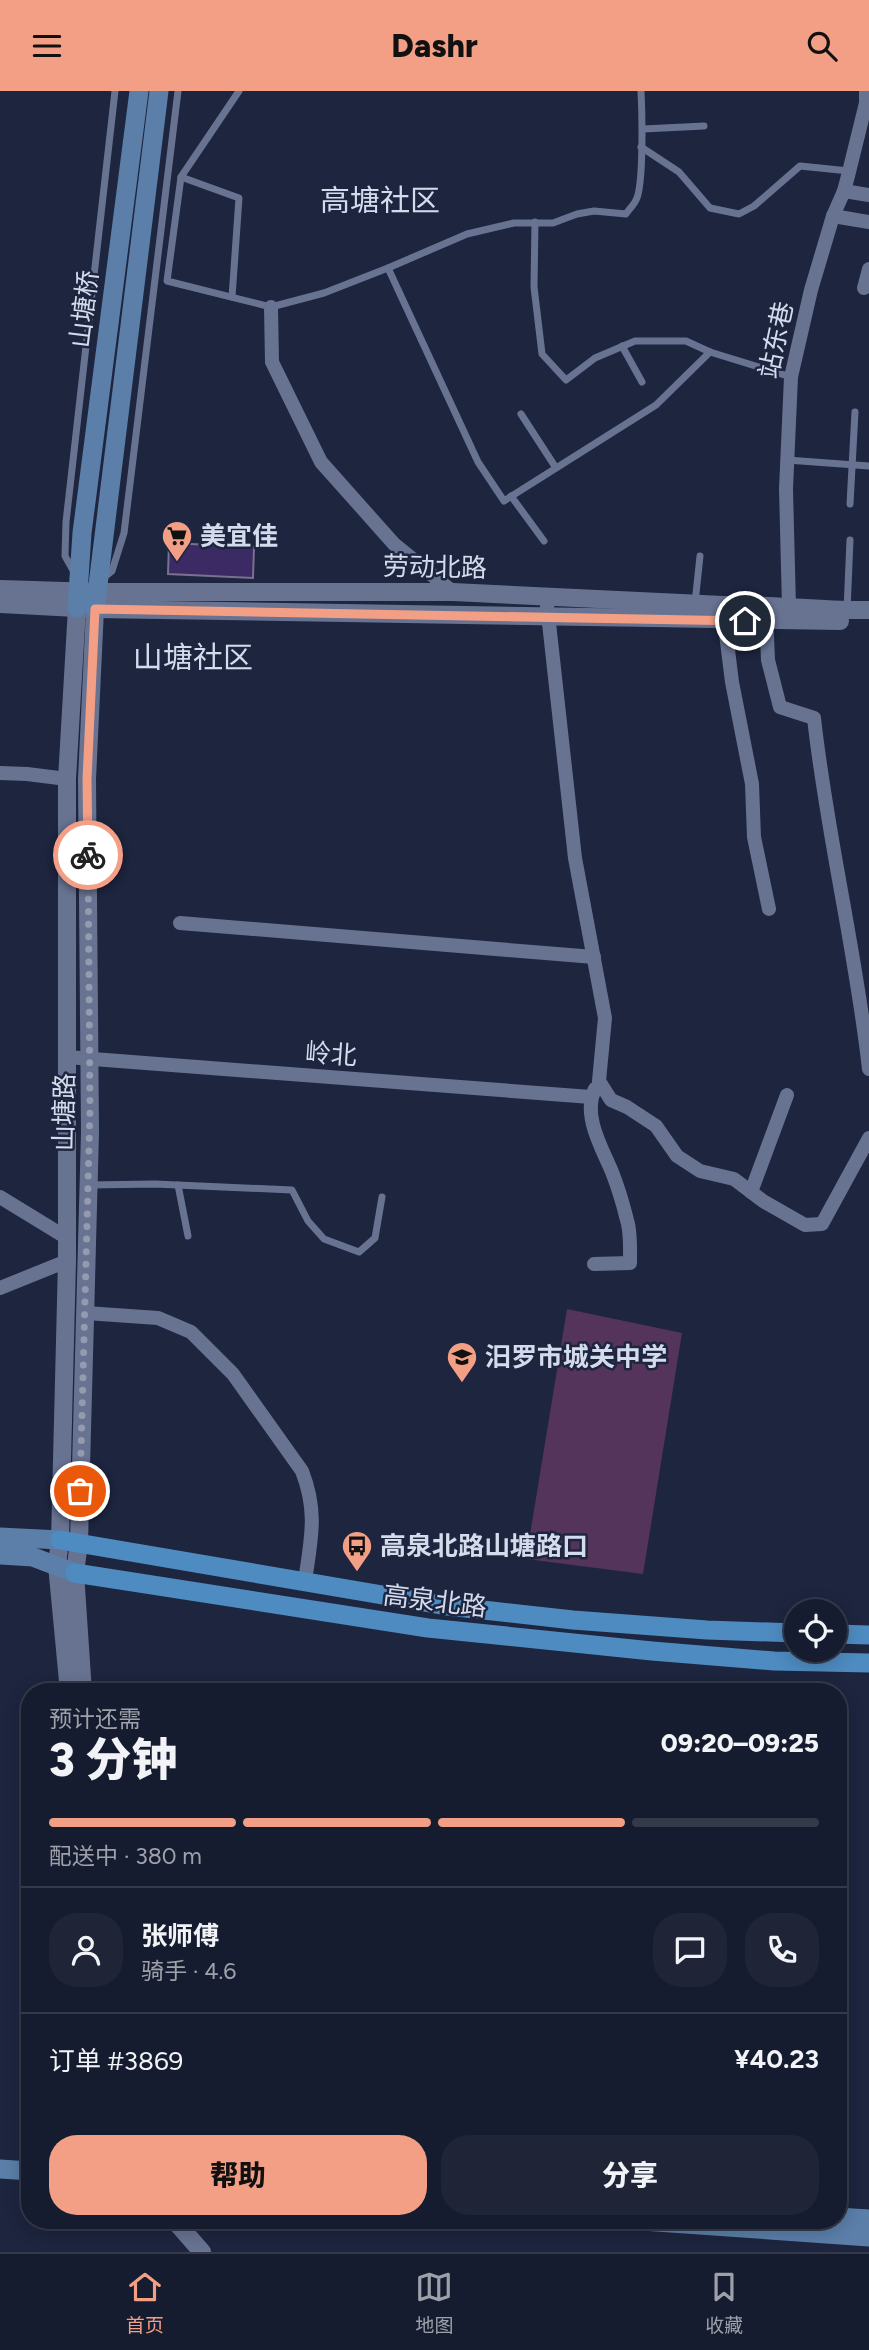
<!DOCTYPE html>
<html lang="zh">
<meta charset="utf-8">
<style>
:root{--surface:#161c2f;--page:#1f2537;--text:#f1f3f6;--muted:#9ea1aa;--line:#353a4b;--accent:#f39f85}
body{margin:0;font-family:Figtree,"Noto Sans SC",sans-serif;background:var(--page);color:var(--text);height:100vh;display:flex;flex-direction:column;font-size:26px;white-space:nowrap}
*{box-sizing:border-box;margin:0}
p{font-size:23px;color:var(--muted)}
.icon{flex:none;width:38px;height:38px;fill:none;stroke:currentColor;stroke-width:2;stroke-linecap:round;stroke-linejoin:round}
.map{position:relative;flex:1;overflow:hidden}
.panel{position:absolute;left:21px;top:1592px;width:826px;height:546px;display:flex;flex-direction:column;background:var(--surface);border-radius:28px;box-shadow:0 4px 18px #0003,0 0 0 2px var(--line)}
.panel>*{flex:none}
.fabs{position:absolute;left:784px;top:1508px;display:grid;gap:14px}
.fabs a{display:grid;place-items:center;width:63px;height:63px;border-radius:50%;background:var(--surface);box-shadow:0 4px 18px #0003,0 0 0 2px var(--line);font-size:35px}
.pin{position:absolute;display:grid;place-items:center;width:60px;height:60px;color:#fff;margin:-30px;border:4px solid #fff;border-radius:50%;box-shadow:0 2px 7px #0007}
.courier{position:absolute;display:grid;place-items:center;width:70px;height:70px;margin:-35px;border:5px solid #f39f85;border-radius:50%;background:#fff;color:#222;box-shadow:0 2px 9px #0007}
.headline em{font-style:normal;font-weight:800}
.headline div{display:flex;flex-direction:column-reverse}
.headline{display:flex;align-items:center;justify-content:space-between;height:119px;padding:0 28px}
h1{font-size:46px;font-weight:800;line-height:52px}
.bar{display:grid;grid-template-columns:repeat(4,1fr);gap:10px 7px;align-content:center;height:84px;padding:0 28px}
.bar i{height:9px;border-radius:5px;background:var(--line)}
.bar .selected{background:var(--accent)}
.bar p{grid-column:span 4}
.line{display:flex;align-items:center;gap:18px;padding:0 28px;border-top:2px solid var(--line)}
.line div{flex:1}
.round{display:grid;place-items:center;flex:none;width:74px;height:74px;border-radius:28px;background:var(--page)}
.cta{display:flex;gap:14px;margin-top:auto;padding:14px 28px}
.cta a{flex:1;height:80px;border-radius:28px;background:var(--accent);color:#111;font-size:28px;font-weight:800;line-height:80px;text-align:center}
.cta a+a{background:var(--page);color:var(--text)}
header{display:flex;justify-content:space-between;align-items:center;height:91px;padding:0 28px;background:var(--accent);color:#111;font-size:32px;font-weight:800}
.dock{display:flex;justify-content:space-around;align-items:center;height:98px;border-top:2px solid var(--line);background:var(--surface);font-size:19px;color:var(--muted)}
.dock a{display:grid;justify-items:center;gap:4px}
.dock .selected{color:var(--accent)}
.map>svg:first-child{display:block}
</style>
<header><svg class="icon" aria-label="menu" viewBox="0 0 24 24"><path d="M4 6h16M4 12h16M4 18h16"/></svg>Dashr<svg class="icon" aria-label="search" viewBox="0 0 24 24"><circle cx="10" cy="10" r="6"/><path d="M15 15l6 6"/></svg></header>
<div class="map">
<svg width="869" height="2161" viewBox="0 0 869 2161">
<rect width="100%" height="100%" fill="#1d253f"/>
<!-- green -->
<path fill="#54345a" d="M567 1218 682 1242 643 1483 526 1468Z"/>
<!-- building -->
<path fill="#3c2a64" stroke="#787191" stroke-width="2" d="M169 452 254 456 253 487 168 483Z"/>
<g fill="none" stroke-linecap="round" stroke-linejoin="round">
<!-- service -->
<g stroke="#687392" stroke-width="7">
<path d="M239 0 181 86 167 190 271 216 324 202 388 177 467 143 514 132H553L577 123 594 120 626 123C629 118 634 114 636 109 644 95 642 19 641 0"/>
<path d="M643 38 704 35"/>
<path d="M641 56 679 81 710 117 739 123 754 115 800 75 849 80"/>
<path d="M181 86 239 107 232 206"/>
<path d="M535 131 534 196 542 263 566 289 595 267 635 250H686L710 261 791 286"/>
<path d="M388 177 478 371 504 410 656 314 710 261"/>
<path d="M622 255 642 291"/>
<path d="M521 323 556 377"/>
<path d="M787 369 869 375"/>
<path d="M511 405 544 450"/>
<path d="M850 413 855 321"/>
<path d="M74 481 65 465 66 431 115 0"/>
<path d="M102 488 112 480 124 442 178 0"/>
<path d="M695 512 700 465"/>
<path d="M847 519 850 449"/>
<path d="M89 1094 155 1093 292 1099 308 1130 324 1148 359 1161 375 1147 382 1106"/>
<path d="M178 1094 188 1145"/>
</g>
<!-- minor -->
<g stroke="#687392" stroke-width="14">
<path d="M844 100 869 104"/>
<path d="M833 125 869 131"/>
<path d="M864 197 869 178"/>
<path d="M271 216 272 271 321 371 394 453 453 501"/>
<path d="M546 505 575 767 605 927 599 990 611 1009 627 1016 656 1035 677 1065 700 1080 734 1088 763 1110 805 1134 822 1133 869 1047"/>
<path d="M789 516 786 398 791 286 811 199 833 125 844 100 849 81 866 12V0"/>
<path d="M723 519 732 591 752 693 754 746 769 818"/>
<path d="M766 521 768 569 780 616 814 627C827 745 856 860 869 978"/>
<path d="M0 682 27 683 67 688"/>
<path d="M180 832 594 866"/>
<path d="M67 966 591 1006"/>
<path d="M751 1101 787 1004"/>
<path d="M0 1106 67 1147"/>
<path d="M594 1173 630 1172C630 1158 631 1142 627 1129 623 1113 618 1096 612 1081 602 1057 582 1024 595 998"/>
<path d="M0 1197 67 1170"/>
<path d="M86 1222 158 1227 191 1241 233 1283 302 1380C318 1421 311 1448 305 1490"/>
</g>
<!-- tertiary -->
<g stroke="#687392" stroke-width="18">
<path d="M0 498 97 501H453L723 514C772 513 820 520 869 519"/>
<path d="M0 513 95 518 840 530"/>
<path d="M69 1601 57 1474 60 1449 67 1170V688L77 517"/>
<path d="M83 1601 75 1482 79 1451 90 1041 87 688 95 518"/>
<path d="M175 2130 202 2161"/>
</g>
<!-- secondary -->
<g stroke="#5b7fa9" stroke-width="19">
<path d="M77 517 82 442 139 0"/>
<path d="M95 518 159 0"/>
<path d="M0 1446 60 1449"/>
<path d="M0 1464 33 1466 75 1482"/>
<path d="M0 2078 30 2080"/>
<path d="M838 2126 869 2128"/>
<path d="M642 2130 869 2146"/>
</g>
<!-- primary -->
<g stroke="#4e8bc1" stroke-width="19">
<path d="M60 1449 447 1515 573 1529 707 1539 796 1542"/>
<path d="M75 1482 428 1537 652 1560 774 1570 869 1572"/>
<path d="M835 1543 869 1544"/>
</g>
</g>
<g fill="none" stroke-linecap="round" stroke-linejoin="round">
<!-- done -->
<path stroke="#949baf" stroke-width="7" stroke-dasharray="0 12.6" d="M80 1400 90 1017 88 764"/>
<!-- route -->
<path stroke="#f39f85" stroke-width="9" d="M88 764 87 688 95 518 745 530"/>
</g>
<!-- icons -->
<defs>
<g id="supermarket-pin" transform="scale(1.575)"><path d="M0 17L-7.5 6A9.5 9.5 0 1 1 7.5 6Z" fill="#f39f85" stroke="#1d253f"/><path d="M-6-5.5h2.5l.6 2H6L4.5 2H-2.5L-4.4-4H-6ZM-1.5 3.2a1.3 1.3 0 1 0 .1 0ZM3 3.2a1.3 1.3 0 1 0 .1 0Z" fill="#111"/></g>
<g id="school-pin" transform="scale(1.575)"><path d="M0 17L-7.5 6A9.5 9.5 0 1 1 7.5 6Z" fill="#f39f85" stroke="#1d253f"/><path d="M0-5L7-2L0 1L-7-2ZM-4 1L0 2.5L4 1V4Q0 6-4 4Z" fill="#111"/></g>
<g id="bus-pin" transform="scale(1.575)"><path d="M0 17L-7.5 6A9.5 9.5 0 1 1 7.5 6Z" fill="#f39f85" stroke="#1d253f"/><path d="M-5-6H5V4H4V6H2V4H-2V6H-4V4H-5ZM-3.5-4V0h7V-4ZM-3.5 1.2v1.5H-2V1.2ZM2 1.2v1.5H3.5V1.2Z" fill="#111"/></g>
</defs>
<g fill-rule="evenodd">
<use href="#supermarket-pin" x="177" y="445"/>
<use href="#school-pin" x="462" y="1266"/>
<use href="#bus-pin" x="357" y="1455"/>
</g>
<g text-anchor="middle" stroke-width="5" stroke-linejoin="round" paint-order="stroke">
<!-- street labels -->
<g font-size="26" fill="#d4dbec" stroke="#1d253f">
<text transform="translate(84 218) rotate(-83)" y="9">山塘桥</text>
<text transform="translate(776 249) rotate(-78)" y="9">站东巷</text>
<text transform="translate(435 476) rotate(1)" y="9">劳动北路</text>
<text transform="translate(331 963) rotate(4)" y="9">岭北</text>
<text transform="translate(64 1021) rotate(-89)" y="9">山塘路</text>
<text transform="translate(435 1510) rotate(7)" y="9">高泉北路</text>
</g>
<!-- poi labels -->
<g font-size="26" font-weight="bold" fill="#d4dbec" stroke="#1d253f" text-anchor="start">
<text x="200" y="454">美宜佳</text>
<text x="485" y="1275">汨罗市城关中学</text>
<text x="380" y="1464">高泉北路山塘路口</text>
</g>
<!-- quarter labels -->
<g font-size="30" fill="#d4dbec" stroke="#1d253f">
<text x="380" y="120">高塘社区</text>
<text x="193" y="577">山塘社区</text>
</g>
</g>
</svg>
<div class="fabs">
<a><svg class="icon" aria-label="locate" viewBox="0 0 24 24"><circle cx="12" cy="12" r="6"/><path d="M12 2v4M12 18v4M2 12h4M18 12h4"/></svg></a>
</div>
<div class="pin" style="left:80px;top:1400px;background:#ea580c"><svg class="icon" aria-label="bag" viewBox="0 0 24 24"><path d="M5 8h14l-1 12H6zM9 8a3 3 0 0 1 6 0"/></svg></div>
<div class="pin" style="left:745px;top:530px;background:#1f2937"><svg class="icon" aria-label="home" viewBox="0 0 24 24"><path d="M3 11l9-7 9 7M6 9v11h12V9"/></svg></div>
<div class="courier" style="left:88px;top:764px"><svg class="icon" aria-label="bike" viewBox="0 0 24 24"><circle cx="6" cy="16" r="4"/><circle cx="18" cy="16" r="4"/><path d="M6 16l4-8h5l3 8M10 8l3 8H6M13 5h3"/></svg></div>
<section class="panel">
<div class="headline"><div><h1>3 分钟</h1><p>预计还需</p></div><em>09:20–09:25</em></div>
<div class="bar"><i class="selected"></i><i class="selected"></i><i class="selected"></i><i></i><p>配送中 · 380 m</p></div>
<div class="line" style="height:126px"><a class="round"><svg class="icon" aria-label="person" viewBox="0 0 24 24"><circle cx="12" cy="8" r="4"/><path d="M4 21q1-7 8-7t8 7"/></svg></a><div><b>张师傅</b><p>骑手 · 4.6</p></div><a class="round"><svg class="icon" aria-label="chat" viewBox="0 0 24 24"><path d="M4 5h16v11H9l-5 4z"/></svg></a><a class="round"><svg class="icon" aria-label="phone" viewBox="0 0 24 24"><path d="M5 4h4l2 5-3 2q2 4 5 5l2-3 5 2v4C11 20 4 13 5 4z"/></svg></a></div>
<div class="line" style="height:91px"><div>订单 #3869</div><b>¥40.23</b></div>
<div class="cta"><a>帮助</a><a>分享</a></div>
</section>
</div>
<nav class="dock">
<a class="selected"><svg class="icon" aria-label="home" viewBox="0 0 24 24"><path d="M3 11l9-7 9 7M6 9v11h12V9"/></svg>首页</a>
<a><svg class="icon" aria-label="map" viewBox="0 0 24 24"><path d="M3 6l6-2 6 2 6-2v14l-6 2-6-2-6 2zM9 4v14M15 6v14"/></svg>地图</a>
<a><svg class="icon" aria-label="saved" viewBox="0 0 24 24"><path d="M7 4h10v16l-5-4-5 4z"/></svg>收藏</a>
</nav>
